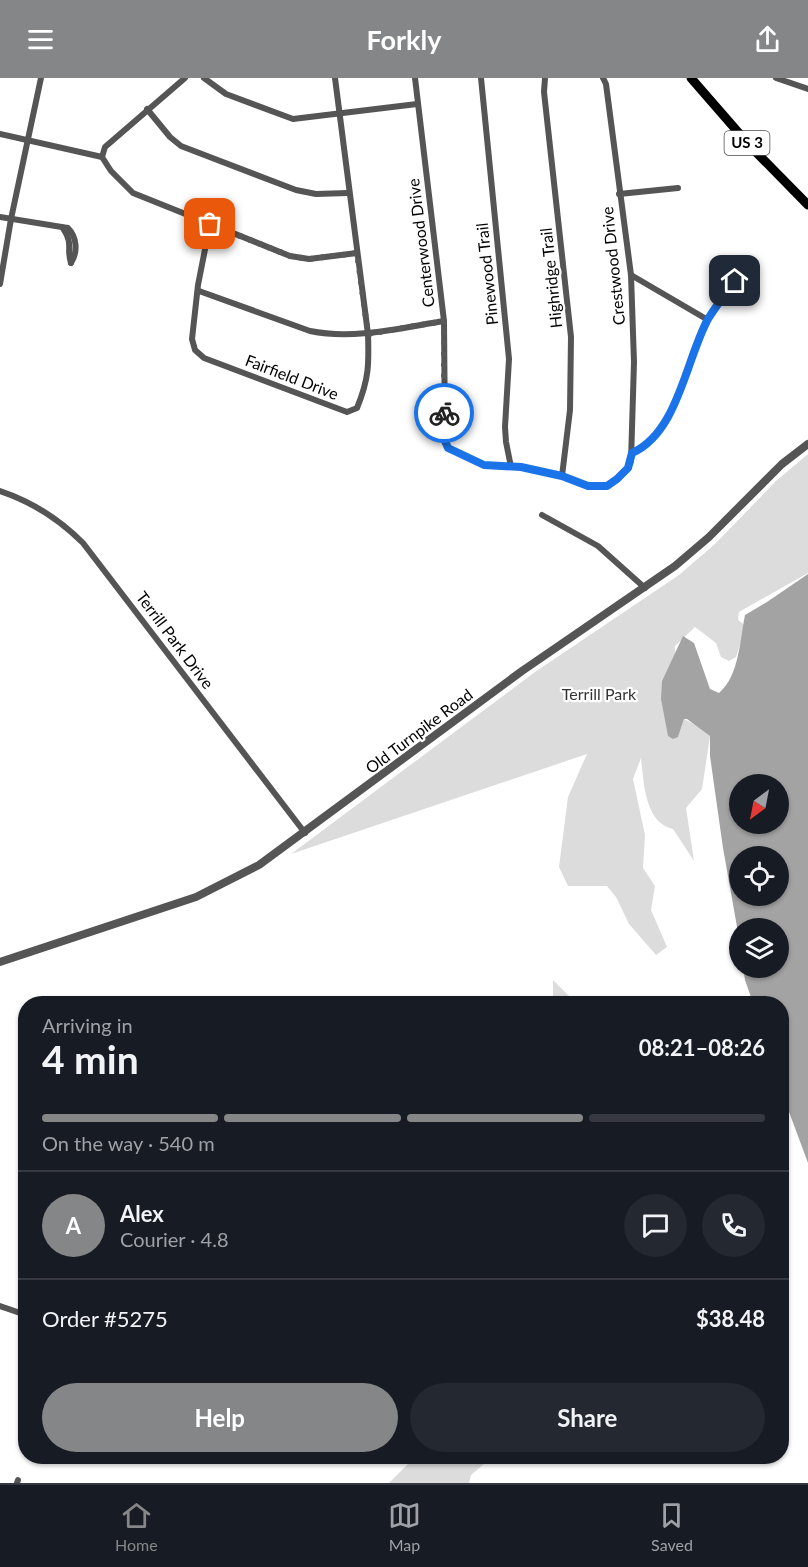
<!DOCTYPE html>
<meta charset="utf-8">
<style>
:root{--surface:#171b24;--page:#242831;--text:#f1f3f6;--muted:#9ea1a6;--line:#363941;--accent:#858687}
body{margin:0;font-family:Lato,sans-serif;background:var(--page);color:var(--text);height:100vh;display:flex;flex-direction:column;font-size:22px;white-space:nowrap}
*{box-sizing:border-box;margin:0}
p{font-size:20px;color:var(--muted)}
.icon{flex:none;width:33px;height:33px;fill:none;stroke:currentColor;stroke-width:2;stroke-linecap:round;stroke-linejoin:round}
.map{position:relative;flex:1;overflow:hidden}
.panel{position:absolute;left:18px;top:918px;width:771px;height:468px;display:flex;flex-direction:column;background:var(--surface);border-radius:24px;box-shadow:0 2px 4px #0004}
.panel>*{flex:none}
.needle{width:39px;rotate:212deg}
.controls{position:absolute;left:729px;top:696px;display:grid;gap:12px}
.controls a{display:grid;place-items:center;width:60px;height:60px;border-radius:50%;background:var(--surface);box-shadow:0 2px 4px #0004;font-size:30px}
.pin{position:absolute;display:grid;place-items:center;width:51px;height:51px;color:#fff;margin:-26px;border-radius:12px;box-shadow:0 3px 9px #0006}
.courier{position:absolute;display:grid;place-items:center;width:60px;height:60px;margin:-30px;border:4px solid #1a73e8;border-radius:50%;background:#fff;color:#222;box-shadow:0 2px 8px #0007}
.summary em{font-style:normal;font-weight:700}
.summary div{display:flex;flex-direction:column-reverse}
.summary{display:flex;align-items:center;justify-content:space-between;height:102px;padding:0 24px}
h1{font-size:39px;font-weight:700;line-height:45px}
.bar{display:grid;grid-template-columns:repeat(4,1fr);gap:9px 6px;align-content:center;height:72px;padding:0 24px}
.bar i{height:8px;border-radius:4px;background:var(--line)}
.bar .active{background:var(--accent)}
.bar p{grid-column:span 4}
.line{display:flex;align-items:center;gap:15px;padding:0 24px;border-top:2px solid var(--line)}
.line div{flex:1}
.round{display:grid;place-items:center;flex:none;width:63px;height:63px;border-radius:32px;background:var(--page)}
.button{display:flex;gap:12px;margin-top:auto;padding:12px 24px}
.button a{flex:1;height:69px;border-radius:36px;background:var(--accent);color:#fff;font-size:24px;font-weight:700;line-height:69px;text-align:center}
.button a+a{background:var(--page);color:var(--text)}
header{display:flex;justify-content:space-between;align-items:center;height:78px;padding:0 24px;background:var(--accent);color:#fff;font-size:27px;font-weight:700}
.tabs{display:flex;justify-content:space-around;align-items:center;height:84px;border-top:2px solid var(--line);background:var(--surface);font-size:16px;color:var(--muted)}
.tabs a{display:grid;justify-items:center;gap:3px}
.tabs .active{color:var(--accent)}
.map>svg:first-child{display:block}
</style>
<header><svg class="icon" aria-label="menu" viewBox="0 0 24 24"><path d="M4 6h16M4 12h16M4 18h16"/></svg>Forkly<svg class="icon" aria-label="share" viewBox="0 0 24 24"><path d="M12 15V3M7 8l5-5 5 5M5 13v7h14v-7"/></svg></header>
<div class="map">
<svg width="808" height="1405" viewBox="0 0 808 1405">
<rect width="100%" height="100%" fill="#fff"/>
<!-- green -->
<g fill="#dcdcdc">
<path d="M808 376V495L739 534 738 542 746 548 736 579 729 583 721 579 716 565 695 549 675 568V576L662 603 678 659 684 641 702 650 710 658 702 711 686 730 694 783 673 751C644 744 644 704 641 680L633 701 645 757 643 790 655 808 651 832 667 869 656 877 629 846 616 819 607 808H568L559 789 568 719 587 676 291 776 535 594 679 497 716 465 776 403Z"/>
<path d="M553 902 575 924V925H553Z"/>
<path d="M416 1378 492 1379 471 1397 469 1405H389Z"/>
</g>
<!-- water -->
<path fill="#a3a3a3" fill-rule="evenodd" d="M808 496V1085L782 1015V926L753 925 745 902 743 890H778V850H740L739 860 723 770 710 678V658L687 641H684L678 659 673 661 668 658 661 621 662 603 683 558 694 565 710 611 719 615C739 598 740 562 745 537L767 524ZM740 706H778V746H740ZM740 778H778V818H740Z"/>
<g fill="none" stroke-linecap="round" stroke-linejoin="round">
<!-- minor -->
<g stroke="#555" stroke-width="6">
<path d="M204 0 226 16 293 41 417 26"/>
<path d="M415 0 444 243 445 363 448 370 484 387 521 389 562 398 588 408H607L617 401 628 390 631 383 634 284 631 197 606 6 603 0"/>
<path d="M481 0 509 281 505 349 506 364 511 389"/>
<path d="M545 0 544 14 571 259 570 332 562 398"/>
<path d="M776 0 808 11"/>
<path d="M147 31 170 59 181 68 296 112 316 116 348 115"/>
<path d="M0 56 102 79"/>
<path d="M102 79 111 93 133 115 290 178 309 181 357 175"/>
<path d="M102 79 105 69 185 0"/>
<path d="M619 116 678 110"/>
<path d="M0 139 68 150C77 159 78 174 71 185"/>
<path d="M210 146 198 207 192 261 195 272 204 280 347 334 357 330C369 301 369 286 368 256L335 0"/>
<path d="M63 150C74 167 66 170 71 185"/>
<path d="M631 197 708 242"/>
<path d="M0 206 11 141 41 0"/>
<path d="M199 213 310 253C354 262 400 250 444 243"/>
<path d="M632 375C678 355 686 281 708 241 716 228 726 215 735 203"/>
<path d="M0 413C33 424 59 441 83 465L305 755"/>
<path d="M542 437 598 468 645 510"/>
<path d="M0 1228 26 1237"/>
<path d="M17 1405 18 1402"/>
</g>
<!-- tertiary -->
<path stroke="#555" stroke-width="8" d="M0 884 196 819 259 787 522 593 675 488 709 459 782 386 808 366"/>
<!-- primary -->
<path stroke="#000" stroke-width="9" d="M691 0 751 69 808 127"/>
</g>
<g fill="none" stroke-linecap="round" stroke-linejoin="round">
<!-- done -->
<path stroke="#595959" stroke-width="6" stroke-dasharray="0 10.8" d="M210 146 290 178 309 181 357 175 368 256 444 243V335"/>
<!-- route -->
<path stroke="#1a73e8" stroke-width="8" d="M444 335 445 363 448 370 484 387 521 389 562 398 588 408H607L617 401 628 390 632 375C678 355 686 281 708 241 716 228 726 215 735 203"/>
</g>
<g text-anchor="middle" stroke-width="4.5" stroke-linejoin="round" paint-order="stroke">
<!-- shield labels -->
<rect fill="#fff" stroke="#4c4c4c" stroke-width="1.5" x="724.5" y="53" width="45" height="24" rx="4.5"/>
<g font-size="15" font-weight="bold" fill="#000">
<text x="747" y="70">US 3</text>
</g>
<!-- street labels -->
<g font-size="16" fill="#000" stroke="#fff">
<text transform="translate(421 165) rotate(-97)" y="6">Centerwood Drive</text>
<text transform="translate(613 188) rotate(-96)" y="6">Crestwood Drive</text>
<text transform="translate(487 196) rotate(-96)" y="6">Pinewood Trail</text>
<text transform="translate(551 200) rotate(-96)" y="6">Highridge Trail</text>
<text transform="translate(292 299) rotate(21)" y="6">Fairfield Drive</text>
<text transform="translate(175 562) rotate(53)" y="6">Terrill Park Drive</text>
<text transform="translate(419 653) rotate(-37)" y="6">Old Turnpike Road</text>
</g>
<!-- park labels -->
<g font-size="16" fill="#333" stroke="#fff">
<text x="599" y="622">Terrill Park</text>
</g>
</g>
</svg>
<div class="controls">
<a><svg class="needle" viewBox="-14 -14 28 28"><path d="M0-13l5 13h-10z" fill="#e53935"/><path d="M0 13l5-13h-10z" fill="#9ea1a6"/></svg></a>
<a><svg class="icon" aria-label="locate" viewBox="0 0 24 24"><circle cx="12" cy="12" r="6"/><path d="M12 2v4M12 18v4M2 12h4M18 12h4"/></svg></a>
<a><svg class="icon" aria-label="layers" viewBox="0 0 24 24"><path d="M12 4l9 5-9 5-9-5zM3 14l9 5 9-5"/></svg></a>
</div>
<div class="pin" style="left:210px;top:146px;background:#ea580c"><svg class="icon" aria-label="bag" viewBox="0 0 24 24"><path d="M5 8h14l-1 12H6zM9 8a3 3 0 0 1 6 0"/></svg></div>
<div class="pin" style="left:735px;top:203px;background:#1f2937"><svg class="icon" aria-label="home" viewBox="0 0 24 24"><path d="M3 11l9-7 9 7M6 9v11h12V9"/></svg></div>
<div class="courier" style="left:444px;top:335px"><svg class="icon" aria-label="bike" viewBox="0 0 24 24"><circle cx="6" cy="16" r="4"/><circle cx="18" cy="16" r="4"/><path d="M6 16l4-8h5l3 8M10 8l3 8H6M13 5h3"/></svg></div>
<section class="panel">
<div class="summary"><div><h1>4 min</h1><p>Arriving in</p></div><em>08:21–08:26</em></div>
<div class="bar"><i class="active"></i><i class="active"></i><i class="active"></i><i></i><p>On the way · 540 m</p></div>
<div class="line" style="height:108px"><b class="round" style="background:var(--accent);color:#fff">A</b><div><b>Alex</b><p>Courier · 4.8</p></div><a class="round"><svg class="icon" aria-label="chat" viewBox="0 0 24 24"><path d="M4 5h16v11H9l-5 4z"/></svg></a><a class="round"><svg class="icon" aria-label="phone" viewBox="0 0 24 24"><path d="M5 4h4l2 5-3 2q2 4 5 5l2-3 5 2v4C11 20 4 13 5 4z"/></svg></a></div>
<div class="line" style="height:78px"><div>Order #5275</div><b>$38.48</b></div>
<div class="button"><a>Help</a><a>Share</a></div>
</section>
</div>
<nav class="tabs">
<a class="active"><svg class="icon" aria-label="home" viewBox="0 0 24 24"><path d="M3 11l9-7 9 7M6 9v11h12V9"/></svg>Home</a>
<a><svg class="icon" aria-label="map" viewBox="0 0 24 24"><path d="M3 6l6-2 6 2 6-2v14l-6 2-6-2-6 2zM9 4v14M15 6v14"/></svg>Map</a>
<a><svg class="icon" aria-label="saved" viewBox="0 0 24 24"><path d="M7 4h10v16l-5-4-5 4z"/></svg>Saved</a>
</nav>
